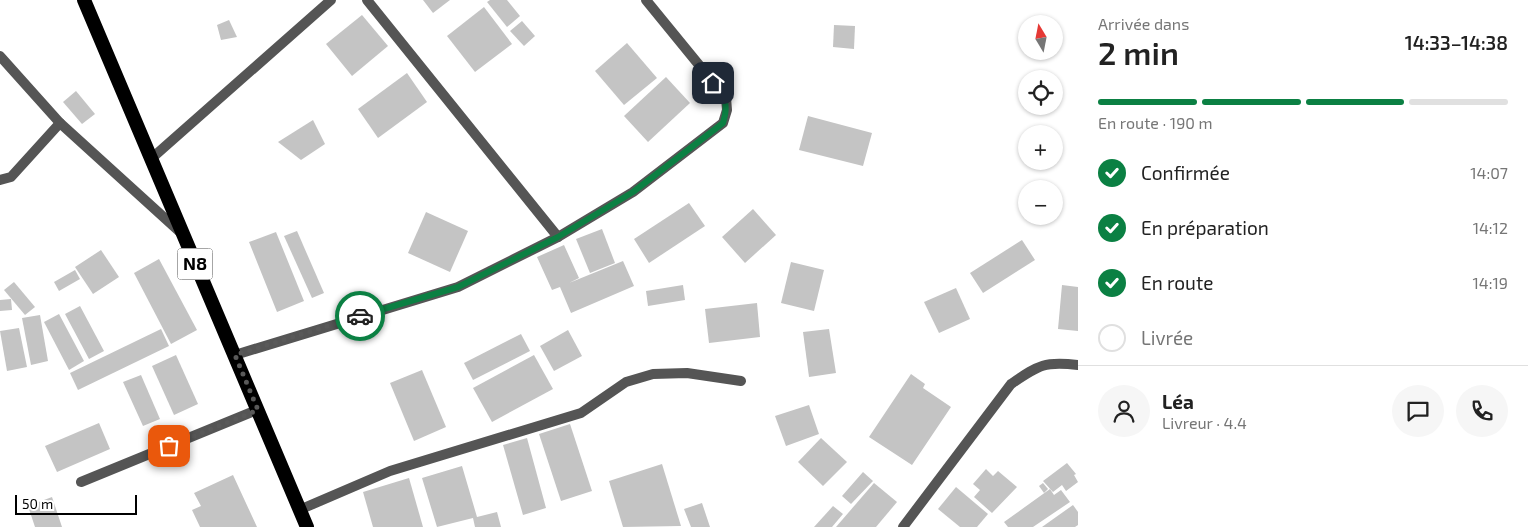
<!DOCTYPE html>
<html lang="fr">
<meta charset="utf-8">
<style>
:root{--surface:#fff;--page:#f6f6f6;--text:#222;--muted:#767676;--line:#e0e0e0;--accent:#0b8043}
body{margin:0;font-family:"Exo 2",sans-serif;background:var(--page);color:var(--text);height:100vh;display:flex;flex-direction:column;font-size:19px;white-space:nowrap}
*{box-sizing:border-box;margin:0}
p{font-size:16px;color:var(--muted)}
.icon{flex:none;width:28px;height:28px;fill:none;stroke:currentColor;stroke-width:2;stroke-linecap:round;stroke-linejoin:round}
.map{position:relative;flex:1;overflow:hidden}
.details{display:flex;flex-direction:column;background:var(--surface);width:450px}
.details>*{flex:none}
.needle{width:32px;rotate:350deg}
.fabs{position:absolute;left:1018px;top:15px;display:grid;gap:10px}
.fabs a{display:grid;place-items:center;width:45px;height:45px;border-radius:50%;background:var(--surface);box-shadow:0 1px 4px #0004;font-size:25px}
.scale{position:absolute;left:15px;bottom:12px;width:122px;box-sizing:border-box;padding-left:5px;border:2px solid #000;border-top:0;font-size:14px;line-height:18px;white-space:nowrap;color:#000;-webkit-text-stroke:4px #fff;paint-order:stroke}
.pin{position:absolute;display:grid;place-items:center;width:42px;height:42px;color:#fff;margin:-21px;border-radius:10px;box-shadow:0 2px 8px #0006}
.courier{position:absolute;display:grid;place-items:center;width:50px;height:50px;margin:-25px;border:4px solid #0b8043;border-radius:50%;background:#fff;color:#222;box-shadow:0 1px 6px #0007}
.head em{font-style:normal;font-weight:600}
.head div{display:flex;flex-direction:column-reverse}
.head{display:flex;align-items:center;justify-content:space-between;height:85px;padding:0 20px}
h1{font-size:32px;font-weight:600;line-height:38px}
.bar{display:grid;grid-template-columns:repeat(4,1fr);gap:8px 5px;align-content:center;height:60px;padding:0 20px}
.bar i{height:6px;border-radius:4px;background:var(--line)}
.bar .current{background:var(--accent)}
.bar p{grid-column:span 4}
.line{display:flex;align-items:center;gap:12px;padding:0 20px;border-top:1px solid var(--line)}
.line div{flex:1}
.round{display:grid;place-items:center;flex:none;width:52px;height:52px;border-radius:26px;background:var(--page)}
ol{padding:0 20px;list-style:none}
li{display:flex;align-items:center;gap:15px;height:55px}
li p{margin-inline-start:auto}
li .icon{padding:5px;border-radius:50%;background:var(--accent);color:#fff;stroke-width:4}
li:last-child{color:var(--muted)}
li i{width:28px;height:28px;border:2px solid var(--line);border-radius:50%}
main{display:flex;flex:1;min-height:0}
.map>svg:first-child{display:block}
</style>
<main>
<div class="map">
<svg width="1078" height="527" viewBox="0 0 1078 527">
<rect width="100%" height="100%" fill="#fff"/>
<!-- building -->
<g fill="#c4c4c4">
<path d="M423 0H450L433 13Z"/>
<path d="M490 0H507L520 16 507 27 487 2Z"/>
<path d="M484 7 512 44 475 72 447 36Z"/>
<path d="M362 15 388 46 352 76 326 44Z"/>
<path d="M229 20 237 37 221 40 217 25Z"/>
<path d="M522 21 535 36 524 46 510 31Z"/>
<path d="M834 25 855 26 854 49 833 47Z"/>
<path d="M627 43 657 78 624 105 595 71Z"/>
<path d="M407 73 427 102 378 138 358 109Z"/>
<path d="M666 77 690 103 648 142 624 116Z"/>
<path d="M76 91 95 114 82 124 63 102Z"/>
<path d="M808 116 872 133 863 166 799 150Z"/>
<path d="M313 120 325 144 301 160 278 142Z"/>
<path d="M689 203 705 226 649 263 634 239Z"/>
<path d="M753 209 776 235 745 263 722 237Z"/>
<path d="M426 212 468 231 450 272 408 253Z"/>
<path d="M602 229 615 263 590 273 576 239Z"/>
<path d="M297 231 324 293 312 298 284 236Z"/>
<path d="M276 232 304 301 277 312 249 242Z"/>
<path d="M1022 240 1035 260 983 293 970 273Z"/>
<path d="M564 245 579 278 569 283 623 261 634 286 571 313 560 287 552 290 537 257Z"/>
<path d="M101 250 119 277 93 294 75 267Z"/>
<path d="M159 259 197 330 171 344 134 273Z"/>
<path d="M791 262 824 270 814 311 781 303Z"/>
<path d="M75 270 80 279 59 291 54 282Z"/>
<path d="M14 282 35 307 25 315 4 290Z"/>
<path d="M683 285 685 300 648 306 646 291Z"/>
<path d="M1062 285 1078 287V331L1058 329Z"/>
<path d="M956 288 970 319 939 333 924 302Z"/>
<path d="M11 299 12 310 0 311V300Z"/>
<path d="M757 303 760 337 709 343 705 309Z"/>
<path d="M80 306 104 351 89 359 65 314Z"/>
<path d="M59 314 84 361 69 370 44 322Z"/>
<path d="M40 315 48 361 31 365 22 318Z"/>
<path d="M19 328 27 367 7 371 0 331Z"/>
<path d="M161 329 169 346 78 390 70 373Z"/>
<path d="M829 329 836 373 809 377 803 332Z"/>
<path d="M568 330 582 356 554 371 540 346Z"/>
<path d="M521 334 530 351 473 380 464 363Z"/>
<path d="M176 355 198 404 174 415 152 366Z"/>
<path d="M534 355 553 389 492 422 473 388Z"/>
<path d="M422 370 446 427 414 441 390 383Z"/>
<path d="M911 374 925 384 923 388 951 407 912 465 869 437Z"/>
<path d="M141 375 160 419 143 426 123 382Z"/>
<path d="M809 405 819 434 786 446 775 416Z"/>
<path d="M99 423 110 449 57 472 45 446Z"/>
<path d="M570 424 592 491 561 501 539 434Z"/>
<path d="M527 438 546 508 523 515 503 445Z"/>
<path d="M821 438 847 462 823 486 798 462Z"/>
<path d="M1067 463 1076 474 1074 475 1078 482 1066 491 1062 485 1053 492 1043 481Z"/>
<path d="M662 464 681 526 623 527 609 481Z"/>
<path d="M462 466 477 517 497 512 501 527H475L473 518 437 527 422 478Z"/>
<path d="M986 469 993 476 998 471 1017 487 992 513 974 497 980 490 973 484Z"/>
<path d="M863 472 873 481 851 504 842 496Z"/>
<path d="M233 475 257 527H200L192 510 201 506 194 493Z"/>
<path d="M409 478 423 527H373L363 492Z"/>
<path d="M874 483 897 502 876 527H836Z"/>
<path d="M1043 483 1048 489 1044 493 1039 486Z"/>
<path d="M956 487 988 514 977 527H960L938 509Z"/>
<path d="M1050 489 1054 495 1061 490 1070 502 1033 527H1008L1004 522Z"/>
<path d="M52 497 62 527H35L28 506Z"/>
<path d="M702 503 710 527H691L684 509Z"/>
<path d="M1073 505 1078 512V525L1075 527H1042Z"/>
<path d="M833 506 843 514 832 527H814Z"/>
</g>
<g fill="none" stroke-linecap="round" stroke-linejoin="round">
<!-- minor -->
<g stroke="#555" stroke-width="10">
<path d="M367 0 558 237"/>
<path d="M0 56 60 123 180 232"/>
<path d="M152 158 331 0"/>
<path d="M0 180 11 177 60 123"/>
<path d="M235 355 458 287 558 237 633 192 723 123 727 110 726 98 646 0"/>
<path d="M81 482 257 410"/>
<path d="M299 510 390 471 581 413 626 382 653 374 687 373 741 381"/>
<path d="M903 527 1011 384C1039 365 1044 361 1078 365"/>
</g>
<!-- trunk -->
<path stroke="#000" stroke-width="14" d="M84 0 307 527"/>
</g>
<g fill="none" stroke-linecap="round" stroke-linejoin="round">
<!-- done -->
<path stroke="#595959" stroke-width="5" stroke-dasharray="0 9" d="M169 446 258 410 235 355 360 316"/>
<!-- route -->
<path stroke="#0b8043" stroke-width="6" d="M360 316 458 287 558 237 633 192 723 123C729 104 725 97 713 83"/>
</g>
<g text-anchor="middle" stroke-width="4.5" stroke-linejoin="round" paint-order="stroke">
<!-- shield labels -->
<rect fill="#fff" stroke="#4c4c4c" stroke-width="1" x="177.5" y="248.5" width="35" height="31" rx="4"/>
<g font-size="18" font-weight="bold" fill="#000">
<text x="195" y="270">N8</text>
</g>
</g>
</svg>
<div class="fabs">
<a><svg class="needle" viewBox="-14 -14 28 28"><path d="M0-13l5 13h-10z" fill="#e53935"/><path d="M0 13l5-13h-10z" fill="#767676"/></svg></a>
<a><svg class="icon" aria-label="locate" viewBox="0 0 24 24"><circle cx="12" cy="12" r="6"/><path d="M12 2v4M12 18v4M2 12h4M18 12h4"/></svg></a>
<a>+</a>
<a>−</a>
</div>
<div class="scale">50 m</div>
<div class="pin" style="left:169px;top:446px;background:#ea580c"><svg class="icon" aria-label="bag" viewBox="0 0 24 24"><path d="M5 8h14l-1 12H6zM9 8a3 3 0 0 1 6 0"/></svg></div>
<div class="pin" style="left:713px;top:83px;background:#1f2937"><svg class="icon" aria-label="home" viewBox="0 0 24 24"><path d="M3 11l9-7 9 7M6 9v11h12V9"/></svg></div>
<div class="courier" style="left:360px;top:316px"><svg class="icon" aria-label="car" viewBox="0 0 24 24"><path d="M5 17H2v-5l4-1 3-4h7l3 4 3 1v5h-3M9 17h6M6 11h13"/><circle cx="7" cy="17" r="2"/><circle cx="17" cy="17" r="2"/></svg></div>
</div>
<section class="details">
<div class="head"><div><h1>2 min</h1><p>Arrivée dans</p></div><em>14:33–14:38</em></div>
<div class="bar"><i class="current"></i><i class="current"></i><i class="current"></i><i></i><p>En route · 190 m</p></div>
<ol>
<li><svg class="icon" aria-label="check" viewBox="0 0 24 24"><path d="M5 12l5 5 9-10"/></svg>Confirmée<p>14:07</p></li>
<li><svg class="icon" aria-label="check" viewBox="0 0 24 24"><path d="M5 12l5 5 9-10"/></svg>En préparation<p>14:12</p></li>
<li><svg class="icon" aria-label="check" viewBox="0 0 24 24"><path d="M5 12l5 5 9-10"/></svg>En route<p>14:19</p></li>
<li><i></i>Livrée</li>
</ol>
<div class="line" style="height:90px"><a class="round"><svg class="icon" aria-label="person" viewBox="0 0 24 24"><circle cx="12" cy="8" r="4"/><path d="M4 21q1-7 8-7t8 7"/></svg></a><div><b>Léa</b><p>Livreur · 4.4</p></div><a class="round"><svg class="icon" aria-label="chat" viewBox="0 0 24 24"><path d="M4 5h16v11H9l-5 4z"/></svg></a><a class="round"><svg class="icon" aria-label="phone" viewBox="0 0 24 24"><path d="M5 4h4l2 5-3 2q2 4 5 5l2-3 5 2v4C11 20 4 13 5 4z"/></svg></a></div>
</section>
</main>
